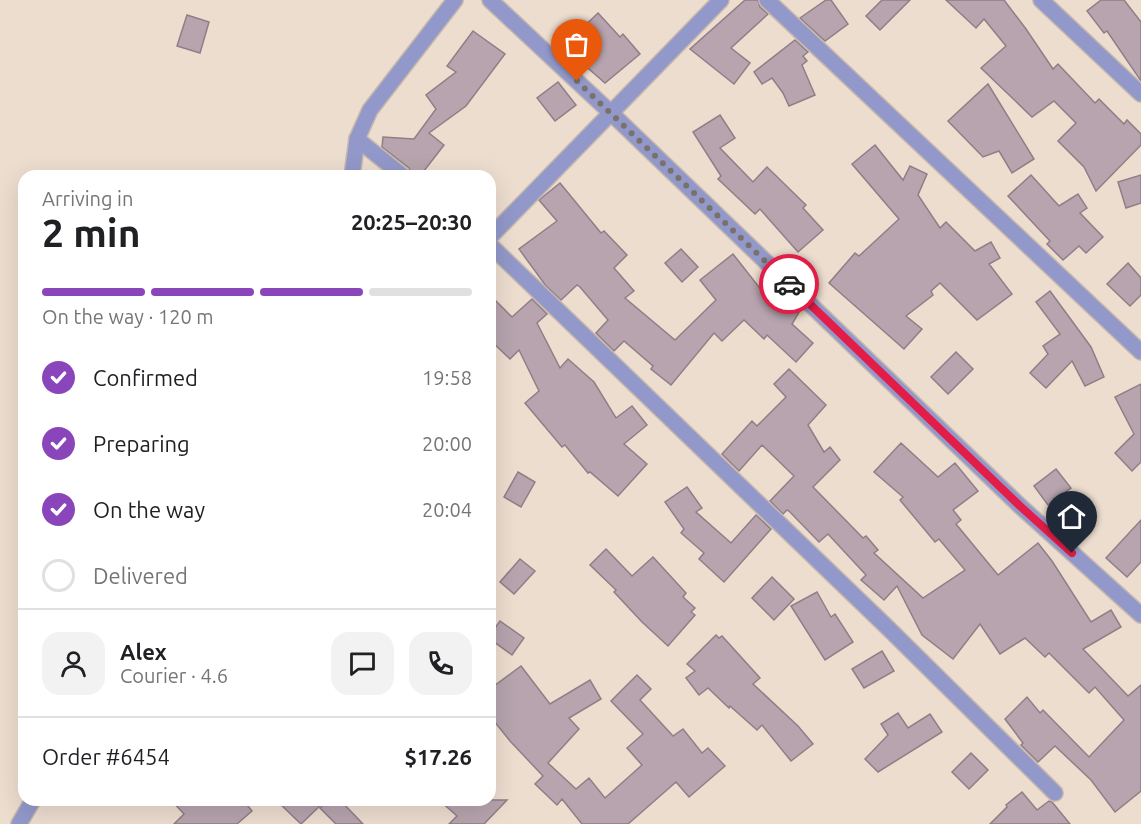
<!DOCTYPE html>
<meta charset="utf-8">
<style>
:root{--surface:#fff;--page:#f2f2f2;--text:#202124;--muted:#757577;--line:#e0e0e0;--accent:#8945b9}
body{margin:0;font-family:Ubuntu,sans-serif;background:var(--page);color:var(--text);height:100vh;display:flex;flex-direction:column;font-size:22px;white-space:nowrap}
*{box-sizing:border-box;margin:0}
p{font-size:20px;color:var(--muted)}
.icon{flex:none;width:33px;height:33px;fill:none;stroke:currentColor;stroke-width:2;stroke-linecap:round;stroke-linejoin:round}
.map{position:relative;flex:1;overflow:hidden}
.sheet{position:absolute;left:18px;top:170px;width:478px;height:636px;display:flex;flex-direction:column;background:var(--surface);border-radius:18px;box-shadow:0 6px 24px #0002}
.sheet>*{flex:none}
.pin{position:absolute;display:grid;place-items:center;width:51px;height:51px;color:#fff;margin:-62px -26px;border-radius:50% 50% 50% 0;rotate:-45deg;box-shadow:0 0 6px #0007}
.pin .icon{rotate:45deg}
.courier{position:absolute;display:grid;place-items:center;width:60px;height:60px;margin:-30px;border:4px solid #e11d48;border-radius:50%;background:#fff;color:#222;box-shadow:0 2px 8px #0007}
.head em{font-style:normal;font-weight:600}
.head div{display:flex;flex-direction:column-reverse}
.head{display:flex;align-items:center;justify-content:space-between;height:102px;padding:0 24px}
h1{font-size:39px;font-weight:600;line-height:45px}
.bar{display:grid;grid-template-columns:repeat(4,1fr);gap:9px 6px;align-content:center;height:72px;padding:0 24px}
.bar i{height:8px;border-radius:4px;background:var(--line)}
.bar .on{background:var(--accent)}
.bar p{grid-column:span 4}
.line{display:flex;align-items:center;gap:15px;padding:0 24px;border-top:2px solid var(--line)}
.line div{flex:1}
.round{display:grid;place-items:center;flex:none;width:63px;height:63px;border-radius:18px;background:var(--page)}
ol{padding:0 24px;list-style:none}
li{display:flex;align-items:center;gap:18px;height:66px}
li p{margin-inline-start:auto}
li .icon{padding:6px;border-radius:50%;background:var(--accent);color:#fff;stroke-width:4}
li:last-child{color:var(--muted)}
li i{width:33px;height:33px;border:3px solid var(--line);border-radius:50%}
.map>svg:first-child{display:block}
</style>
<div class="map">
<svg width="1141" height="824" viewBox="0 0 1141 824">
<rect width="100%" height="100%" fill="#ecddcf"/>
<!-- building -->
<g fill="#b7a4ae" stroke="#907e87" stroke-width="1.5">
<path d="M745 0H758L760 7 768 14 731 48 750 63 734 84 690 49Z"/>
<path d="M826 0H831L848 24 825 41 800 18Z"/>
<path d="M882 0H910L880 30 866 16Z"/>
<path d="M946 0H1004L1026 29 1053 69 1058 64 1095 103 1099 99 1124 124 1127 120 1141 134V145L1096 191 1084 167 1058 141 1076 123 1054 101 1032 117 981 68 1006 46 984 19 976 28Z"/>
<path d="M1101 0H1124L1141 22V81L1107 31 1104 33 1087 11Z"/>
<path d="M598 13 620 37 623 34 640 54 605 83 582 63 566 44Z"/>
<path d="M187 15 209 22 200 53 177 46Z"/>
<path d="M473 31 505 54 466 106 429 133 444 145 420 176H412L409 168 382 147 383 137 414 139 436 109 426 95 456 72 447 66Z"/>
<path d="M795 40 808 52 803 56 807 61 802 65 815 95 789 106 783 93 772 78 762 84 754 72Z"/>
<path d="M558 82 576 105 555 121 537 98Z"/>
<path d="M988 84 1034 159 1012 173 999 151 983 157 948 121Z"/>
<path d="M720 115 735 138 720 148 753 182 767 167 806 205 803 208 823 230 798 252 760 209 755 214 718 179 721 176 693 132Z"/>
<path d="M875 145 903 180 910 166 927 174 918 195 940 228 946 222 975 251 991 242 1000 258 989 264 1012 294 977 320 940 283 931 291 933 295 906 316 922 329 904 349 829 283 855 253 859 256 899 219 852 164Z"/>
<path d="M1031 175 1059 206 1078 194 1087 208 1080 213 1103 237 1086 253 1079 246 1063 260 1047 244 1050 241 1008 196Z"/>
<path d="M1141 175V203L1126 208 1118 182Z"/>
<path d="M560 183 601 233 604 231 627 255 614 268 634 291 625 298 675 340 716 300 700 280 733 254 766 296 772 287 788 297 801 309 792 324 813 343 796 362 767 335 764 339 744 320 722 341 714 333 671 385 651 369 653 366 624 341 614 351 596 333 608 320 580 287 577 285 561 300 546 286 519 249 557 221 539 200Z"/>
<path d="M681 249 698 267 682 282 665 263Z"/>
<path d="M1128 263 1141 278V295L1130 306 1107 284Z"/>
<path d="M1050 291 1091 347 1104 377 1085 386 1072 361 1046 388 1030 373 1048 354 1043 346 1060 334 1036 302Z"/>
<path d="M490 295 512 317 532 299 547 314 537 323 560 368 568 359 594 382 616 418 632 406 647 425 624 444 647 464 618 496 590 472 588 473 565 445 562 447 525 403 539 391 519 350 510 359 490 340Z"/>
<path d="M956 352 973 369 948 394 931 377Z"/>
<path d="M789 369 826 405 808 425 824 452 830 447 840 460 813 487 863 538 866 536 878 550 874 553 923 598 965 570 939 539 935 542 900 500 903 497 874 472 901 443 938 477 955 463 978 491 953 510 961 520 956 524 998 575 1038 543 1052 561 1091 622 1111 610 1121 627 1083 649 1128 696 1141 685V791L1115 812 1091 780 1055 746 1038 762 1021 745 1023 743 1005 719 1027 697 1040 713 1043 710 1089 757 1124 720 1095 687 1089 693 1049 653 1045 657 1025 638 1000 654 980 624 953 659 922 635 897 586 884 600 861 580 866 575 828 534 819 542 789 511 787 510 783 514 770 501 794 476 762 445 739 471 722 454 752 421 757 426 786 397 774 384Z"/>
<path d="M1141 384V462L1132 471 1115 453 1134 434 1115 397Z"/>
<path d="M1056 469 1071 488 1048 505 1034 486Z"/>
<path d="M518 472 535 482 521 507 504 497Z"/>
<path d="M687 487 702 508 696 512 731 543 756 515 771 529 724 582 699 559 704 553 681 533 684 529 665 502Z"/>
<path d="M1141 520V562L1127 577 1106 558Z"/>
<path d="M606 549 632 576 653 557 686 593 683 597 695 608 691 612 695 615 668 646 642 622 614 592 616 590 590 565Z"/>
<path d="M520 559 535 571 514 594 500 582Z"/>
<path d="M772 577 794 599 774 620 752 598Z"/>
<path d="M817 592 831 617 835 614 853 642 825 660 791 606Z"/>
<path d="M500 621 524 638 512 655 490 639V635Z"/>
<path d="M716 635 719 638 722 636 760 678 753 684 798 726 813 744 791 761 762 725 757 730 730 706 729 708 708 688 699 695 686 678 695 671 687 664Z"/>
<path d="M882 651 894 671 864 688 852 669Z"/>
<path d="M521 666 550 704 590 680 601 699 569 718 579 729 548 763 576 789 589 778 605 798 642 765 627 748 643 734 611 701 637 675 651 689 640 700 673 736 683 729 702 753 708 748 725 766 689 797 676 782 628 824H582L562 799 557 805 535 784 543 776 510 741 490 716V689Z"/>
<path d="M898 713 908 728 930 714 942 732 878 772 865 759 888 735 881 724Z"/>
<path d="M971 753 988 770 969 789 952 772Z"/>
<path d="M1022 792 1037 810 1049 801 1052 802 1070 824H990L1007 807 1006 805Z"/>
<path d="M171 800H243L252 811 237 824H174L184 814Z"/>
<path d="M276 800H326L301 824Z"/>
<path d="M329 800H340L363 824H336L320 808Z"/>
<path d="M439 800H507L484 824H449L457 816Z"/>
</g>
<g fill="none" stroke-linecap="round" stroke-linejoin="round">
<!-- street casing -->
<g stroke="#c6b8ac" stroke-width="18">
<g id="street">
<path d="M490 0 611 113 1020 506 1141 615"/>
<path d="M767 0 1141 352"/>
<path d="M1041 0 1141 94"/>
<path d="M357 139 403 176"/>
<path d="M352 176 357 139 370 110 455 0"/>
<path d="M490 237 721 0"/>
<path d="M490 245 888 628 1055 793"/>
<path d="M19 824 33 800"/>
</g>
</g>
<!-- street -->
<use href="#street" stroke="#9299ca" stroke-width="15"/>
</g>
<g fill="none" stroke-linecap="round" stroke-linejoin="round">
<!-- done -->
<path stroke="#7a7169" stroke-width="6" stroke-dasharray="0 10.8" d="M577 81 789 284"/>
<!-- route -->
<path stroke="#e11d48" stroke-width="8" d="M789 284 1020 506 1072 553"/>
</g>
</svg>
<div class="pin" style="left:577px;top:81px;background:#ea580c"><svg class="icon" aria-label="bag" viewBox="0 0 24 24"><path d="M5 8h14l-1 12H6zM9 8a3 3 0 0 1 6 0"/></svg></div>
<div class="pin" style="left:1072px;top:553px;background:#1f2937"><svg class="icon" aria-label="home" viewBox="0 0 24 24"><path d="M3 11l9-7 9 7M6 9v11h12V9"/></svg></div>
<div class="courier" style="left:789px;top:284px"><svg class="icon" aria-label="car" viewBox="0 0 24 24"><path d="M5 17H2v-5l4-1 3-4h7l3 4 3 1v5h-3M9 17h6M6 11h13"/><circle cx="7" cy="17" r="2"/><circle cx="17" cy="17" r="2"/></svg></div>
<section class="sheet">
<div class="head"><div><h1>2 min</h1><p>Arriving in</p></div><em>20:25–20:30</em></div>
<div class="bar"><i class="on"></i><i class="on"></i><i class="on"></i><i></i><p>On the way · 120 m</p></div>
<ol>
<li><svg class="icon" aria-label="check" viewBox="0 0 24 24"><path d="M5 12l5 5 9-10"/></svg>Confirmed<p>19:58</p></li>
<li><svg class="icon" aria-label="check" viewBox="0 0 24 24"><path d="M5 12l5 5 9-10"/></svg>Preparing<p>20:00</p></li>
<li><svg class="icon" aria-label="check" viewBox="0 0 24 24"><path d="M5 12l5 5 9-10"/></svg>On the way<p>20:04</p></li>
<li><i></i>Delivered</li>
</ol>
<div class="line" style="height:108px"><a class="round"><svg class="icon" aria-label="person" viewBox="0 0 24 24"><circle cx="12" cy="8" r="4"/><path d="M4 21q1-7 8-7t8 7"/></svg></a><div><b>Alex</b><p>Courier · 4.6</p></div><a class="round"><svg class="icon" aria-label="chat" viewBox="0 0 24 24"><path d="M4 5h16v11H9l-5 4z"/></svg></a><a class="round"><svg class="icon" aria-label="phone" viewBox="0 0 24 24"><path d="M5 4h4l2 5-3 2q2 4 5 5l2-3 5 2v4C11 20 4 13 5 4z"/></svg></a></div>
<div class="line" style="height:78px"><div>Order #6454</div><b>$17.26</b></div>
</section>
</div>
